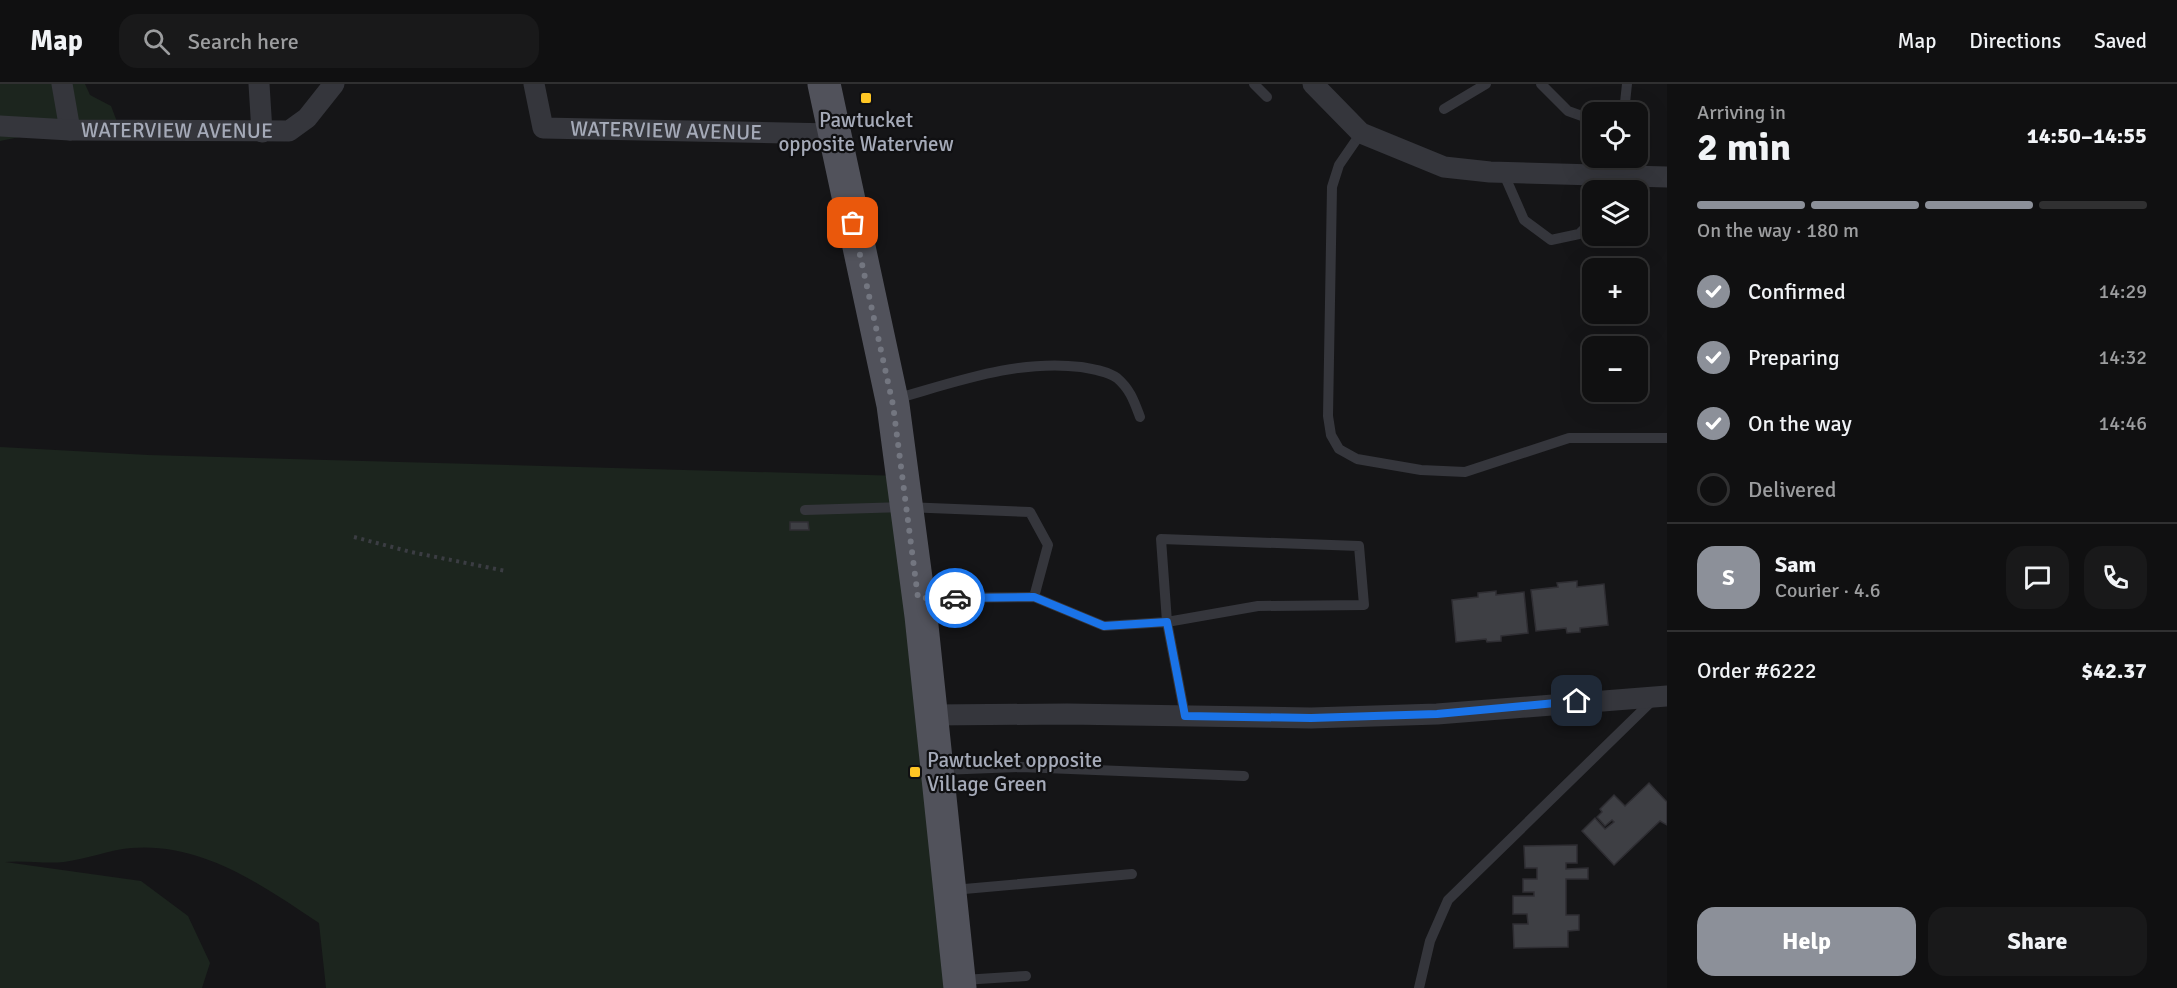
<!DOCTYPE html>
<meta charset="utf-8">
<style>
:root{--surface:#101011;--page:#19191a;--text:#f1f3f6;--muted:#9c9d9f;--line:#303031;--accent:#8c9099}
body{margin:0;font-family:Signika,sans-serif;background:var(--page);color:var(--text);height:100vh;display:flex;flex-direction:column;font-size:22px;white-space:nowrap}
*{box-sizing:border-box;margin:0}
p{font-size:20px;color:var(--muted)}
.icon{flex:none;width:33px;height:33px;fill:none;stroke:currentColor;stroke-width:2;stroke-linecap:round;stroke-linejoin:round}
.map{position:relative;flex:1;overflow:hidden}
.panel{display:flex;flex-direction:column;background:var(--surface);width:510px}
.panel>*{flex:none}
.fabs{position:absolute;left:1582px;top:18px;display:grid;gap:12px}
.fabs a{display:grid;place-items:center;width:66px;height:66px;border-radius:12px;background:var(--surface);box-shadow:0 6px 24px #0002,0 0 0 2px var(--line);font-size:30px}
.pin{position:absolute;display:grid;place-items:center;width:51px;height:51px;color:#fff;margin:-26px;border-radius:12px;box-shadow:0 3px 9px #0006}
.courier{position:absolute;display:grid;place-items:center;width:60px;height:60px;margin:-30px;border:4px solid #1a73e8;border-radius:50%;background:#fff;color:#222;box-shadow:0 2px 8px #0007}
.overview em{font-style:normal;font-weight:700}
.overview div{display:flex;flex-direction:column-reverse}
.overview{display:flex;align-items:center;justify-content:space-between;height:102px;padding:0 30px}
h1{font-size:39px;font-weight:700;line-height:45px}
.bar{display:grid;grid-template-columns:repeat(4,1fr);gap:9px 6px;align-content:center;height:72px;padding:0 30px}
.bar i{height:8px;border-radius:4px;background:var(--line)}
.bar .active{background:var(--accent)}
.bar p{grid-column:span 4}
.line{display:flex;align-items:center;gap:15px;padding:0 30px;border-top:2px solid var(--line)}
.line div{flex:1}
.round{display:grid;place-items:center;flex:none;width:63px;height:63px;border-radius:18px;background:var(--page)}
ol{padding:0 30px;list-style:none}
li{display:flex;align-items:center;gap:18px;height:66px}
li p{margin-inline-start:auto}
li .icon{padding:6px;border-radius:50%;background:var(--accent);color:#fff;stroke-width:4}
li:last-child{color:var(--muted)}
li i{width:33px;height:33px;border:3px solid var(--line);border-radius:50%}
.action{display:flex;gap:12px;margin-top:auto;padding:12px 30px}
.action a{flex:1;height:69px;border-radius:18px;background:var(--accent);color:#fff;font-size:24px;font-weight:700;line-height:69px;text-align:center}
.action a+a{background:var(--page);color:var(--text)}
header{display:flex;align-items:center;gap:36px;box-sizing:border-box;height:84px;padding:0 30px;background:var(--surface);border-bottom:2px solid var(--line)}
header strong{font-size:28px}
nav{display:flex;gap:33px;margin-inline-start:auto;font-size:21px}
.search{width:420px;height:54px;background:var(--page);display:flex;align-items:center;gap:15px;box-sizing:border-box;padding:0 21px;border-radius:18px;color:var(--muted);font-size:22px}
main{display:flex;flex:1;min-height:0}
.map>svg:first-child{display:block}
</style>
<header>
<strong>Map</strong>
<div class="search"><svg class="icon" aria-label="search" viewBox="0 0 24 24"><circle cx="10" cy="10" r="6"/><path d="M15 15l6 6"/></svg>Search here</div>
<nav><a>Map</a><a>Directions</a><a>Saved</a></nav>
</header>
<main>
<div class="map">
<svg width="1667" height="904" viewBox="0 0 1667 904">
<rect width="100%" height="100%" fill="#151517"/>
<!-- green -->
<g fill="#1c251e">
<path d="M0 0H85L90 11 111 22 119 43 64 44 0 57Z"/>
<path d="M0 363 148 371 903 392 959 904H326L319 839C263 802 203 758 131 764 109 766 87 775 64 778 45 780 24 776 5 778L141 797 188 832 210 879 202 904H0Z"/>
</g>
<!-- building -->
<g fill="#3e3f44" stroke="#2f2e33" stroke-width="1.5">
<path d="M790 438H808L809 446H790Z"/>
<path d="M1577 497V503L1604 500 1608 541 1580 544V548L1567 549 1566 544 1536 547 1531 506 1558 503 1557 499Z"/>
<path d="M1496 507V511L1524 508 1528 549 1501 552V557L1487 558 1486 555 1456 558 1452 516 1478 513V509Z"/>
<path d="M1649 699 1667 718V741L1660 737 1614 781 1582 747 1595 734 1605 745 1614 738 1612 736 1605 742 1597 733 1602 728 1600 725 1614 711 1625 722Z"/>
<path d="M1577 761V779H1566V785L1588 784V795H1566V831H1579V846L1568 847V863L1514 864 1513 840H1528L1527 830H1513V812H1534V808H1523V795H1537V784H1525L1524 762Z"/>
</g>
<g fill="none" stroke-linecap="round" stroke-linejoin="round">
<!-- path -->
<path stroke="#3b3d43" stroke-width="4" stroke-dasharray="3 4.5" stroke-linecap="butt" d="M354 453 411 468 506 487"/>
<!-- service -->
<g stroke="#35363c" stroke-width="10">
<path d="M1254 0 1267 13"/>
<path d="M1541 0 1568 27 1593 36"/>
<path d="M1444 25 1486 0"/>
<path d="M1624 28 1627 0"/>
<path d="M1361 49 1339 81 1332 103 1328 332 1331 351 1339 365 1357 375 1421 386 1465 388 1569 354H1667"/>
<path d="M1503 88 1524 136 1551 156 1579 150 1593 136"/>
<path d="M1618 106 1626 92 1625 74"/>
<path d="M895 315C956 298 1018 275 1081 283 1092 285 1108 287 1117 294 1130 305 1134 317 1140 333"/>
<path d="M805 426 905 423 1030 428 1048 461 1034 513"/>
<path d="M922 514 1034 513 1104 542 1167 538 1258 522 1364 521 1359 462 1161 455 1167 538 1185 632"/>
<path d="M941 686 1021 683 1244 692"/>
<path d="M953 806 1132 790"/>
<path d="M963 896 1026 892"/>
<path d="M1419 904 1430 857 1448 816 1654 615"/>
</g>
<!-- minor -->
<g stroke="#35363c" stroke-width="21">
<path d="M62 0 70 46"/>
<path d="M259 0 262 48"/>
<path id="s1" d="M534 0 543 44 833 50"/>
<path d="M1313 0 1361 49 1444 83 1490 88 1667 93"/>
<path id="s2" d="M0 42 70 46 289 47 307 34 334 0"/>
<path d="M932 631 1067 630 1311 634 1437 630 1667 612"/>
</g>
<!-- primary -->
<path stroke="#51525b" stroke-width="33" d="M824 0 893 321 921 532 960 904"/>
</g>
<g fill="none" stroke-linecap="round" stroke-linejoin="round">
<!-- done -->
<path stroke="#737680" stroke-width="6" stroke-dasharray="0 10.8" d="M853 139 893 321 918 514H955"/>
<!-- route -->
<path stroke="#1a73e8" stroke-width="8" d="M955 514 1034 513 1104 542 1167 538 1185 632 1311 634 1437 630 1577 617"/>
</g>
<!-- markers -->
<g fill="#ffc624" stroke="#101012" stroke-width="2">
<rect x="860" y="8" width="12" height="12" rx="3"/>
<rect x="909" y="682" width="12" height="12" rx="3"/>
</g>
<g text-anchor="middle" stroke-width="4.5" stroke-linejoin="round" paint-order="stroke">
<!-- poi labels -->
<g font-size="21" fill="#a5aab8" stroke="#101012">
<text x="866" y="43">Pawtucket<tspan x="866" dy="24">opposite Waterview</tspan></text>
<text x="927" y="683" text-anchor="start">Pawtucket opposite<tspan x="927" dy="24">Village Green</tspan></text>
</g>
<!-- street labels -->
<g font-size="21" fill="#a5aab8" stroke="#101012">
<text dy="7" stroke="none"><textPath href="#s2" startOffset="177">WATERVIEW AVENUE</textPath></text>
<text dy="7" stroke="none"><textPath href="#s1" startOffset="168">WATERVIEW AVENUE</textPath></text>
</g>
</g>
</svg>
<div class="fabs">
<a><svg class="icon" aria-label="locate" viewBox="0 0 24 24"><circle cx="12" cy="12" r="6"/><path d="M12 2v4M12 18v4M2 12h4M18 12h4"/></svg></a>
<a><svg class="icon" aria-label="layers" viewBox="0 0 24 24"><path d="M12 4l9 5-9 5-9-5zM3 14l9 5 9-5"/></svg></a>
<a>+</a>
<a>−</a>
</div>
<div class="pin" style="left:853px;top:139px;background:#ea580c"><svg class="icon" aria-label="bag" viewBox="0 0 24 24"><path d="M5 8h14l-1 12H6zM9 8a3 3 0 0 1 6 0"/></svg></div>
<div class="pin" style="left:1577px;top:617px;background:#1f2937"><svg class="icon" aria-label="home" viewBox="0 0 24 24"><path d="M3 11l9-7 9 7M6 9v11h12V9"/></svg></div>
<div class="courier" style="left:955px;top:514px"><svg class="icon" aria-label="car" viewBox="0 0 24 24"><path d="M5 17H2v-5l4-1 3-4h7l3 4 3 1v5h-3M9 17h6M6 11h13"/><circle cx="7" cy="17" r="2"/><circle cx="17" cy="17" r="2"/></svg></div>
</div>
<section class="panel">
<div class="overview"><div><h1>2 min</h1><p>Arriving in</p></div><em>14:50–14:55</em></div>
<div class="bar"><i class="active"></i><i class="active"></i><i class="active"></i><i></i><p>On the way · 180 m</p></div>
<ol>
<li><svg class="icon" aria-label="check" viewBox="0 0 24 24"><path d="M5 12l5 5 9-10"/></svg>Confirmed<p>14:29</p></li>
<li><svg class="icon" aria-label="check" viewBox="0 0 24 24"><path d="M5 12l5 5 9-10"/></svg>Preparing<p>14:32</p></li>
<li><svg class="icon" aria-label="check" viewBox="0 0 24 24"><path d="M5 12l5 5 9-10"/></svg>On the way<p>14:46</p></li>
<li><i></i>Delivered</li>
</ol>
<div class="line" style="height:108px"><b class="round" style="background:var(--accent);color:#fff">S</b><div><b>Sam</b><p>Courier · 4.6</p></div><a class="round"><svg class="icon" aria-label="chat" viewBox="0 0 24 24"><path d="M4 5h16v11H9l-5 4z"/></svg></a><a class="round"><svg class="icon" aria-label="phone" viewBox="0 0 24 24"><path d="M5 4h4l2 5-3 2q2 4 5 5l2-3 5 2v4C11 20 4 13 5 4z"/></svg></a></div>
<div class="line" style="height:78px"><div>Order #6222</div><b>$42.37</b></div>
<div class="action"><a>Help</a><a>Share</a></div>
</section>
</main>
